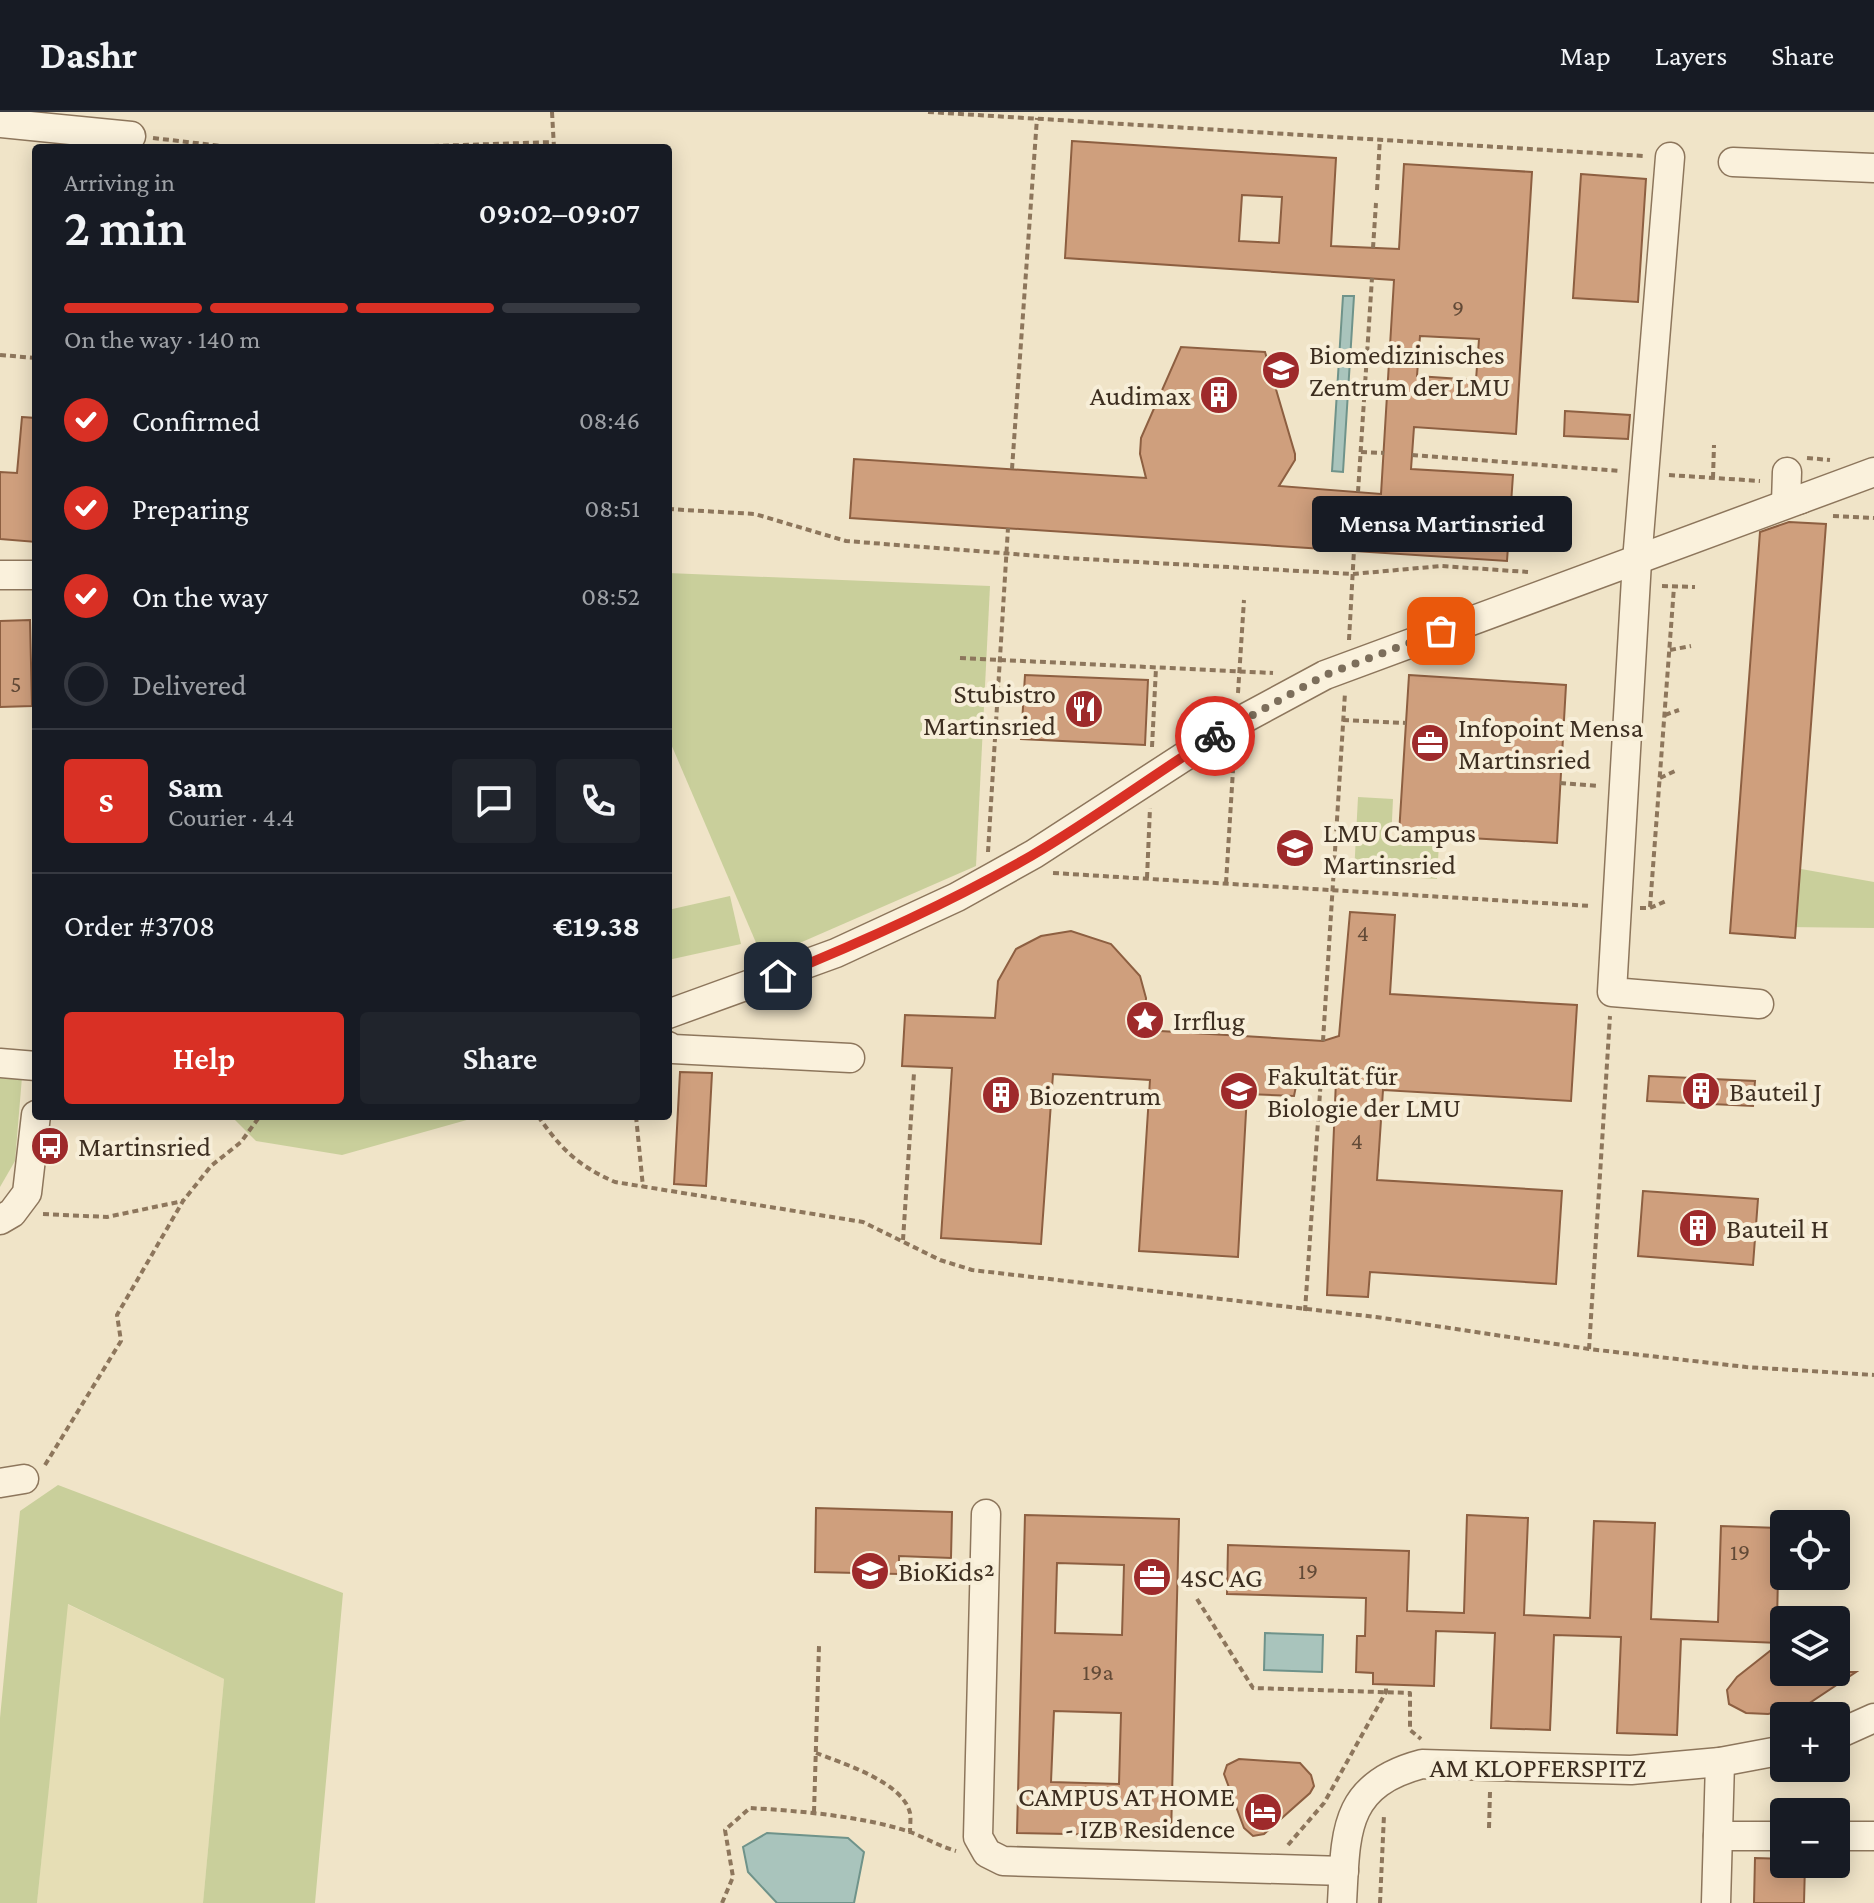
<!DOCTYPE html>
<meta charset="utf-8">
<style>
:root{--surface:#171b24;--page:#20242c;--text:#f1f3f6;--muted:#9ea1a6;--line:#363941;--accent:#d93025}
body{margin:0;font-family:"Crimson Pro",serif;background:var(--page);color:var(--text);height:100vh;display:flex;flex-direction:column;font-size:30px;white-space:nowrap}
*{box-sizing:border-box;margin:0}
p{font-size:26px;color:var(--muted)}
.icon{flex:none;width:44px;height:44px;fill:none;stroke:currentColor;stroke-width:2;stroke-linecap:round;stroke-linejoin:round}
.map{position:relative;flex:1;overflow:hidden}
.panel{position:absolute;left:32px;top:32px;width:640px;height:976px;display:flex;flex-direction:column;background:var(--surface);border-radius:8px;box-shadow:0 4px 20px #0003}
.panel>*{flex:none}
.tools{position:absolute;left:1770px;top:1398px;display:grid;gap:16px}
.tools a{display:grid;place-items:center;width:80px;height:80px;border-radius:8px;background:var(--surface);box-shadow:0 4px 20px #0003;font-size:40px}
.pin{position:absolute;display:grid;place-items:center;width:68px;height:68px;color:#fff;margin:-34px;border-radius:16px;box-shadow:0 4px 12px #0006}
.courier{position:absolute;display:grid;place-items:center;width:80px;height:80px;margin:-40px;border:6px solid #d93025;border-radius:50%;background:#fff;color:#222;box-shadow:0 2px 10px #0007}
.bubble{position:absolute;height:56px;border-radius:8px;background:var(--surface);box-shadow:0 4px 20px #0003;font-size:26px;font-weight:600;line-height:56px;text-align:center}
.head em{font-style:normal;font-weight:600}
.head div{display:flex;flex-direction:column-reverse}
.head{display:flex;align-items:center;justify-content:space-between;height:136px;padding:0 32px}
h1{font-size:52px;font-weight:600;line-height:60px}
.bar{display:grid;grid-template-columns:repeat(4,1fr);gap:12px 8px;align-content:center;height:96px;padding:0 32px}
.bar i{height:10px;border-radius:6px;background:var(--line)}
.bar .selected{background:var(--accent)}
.bar p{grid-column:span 4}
.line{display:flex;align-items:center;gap:20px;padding:0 32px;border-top:2px solid var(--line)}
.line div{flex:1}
.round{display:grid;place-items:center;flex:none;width:84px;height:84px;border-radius:8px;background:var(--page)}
ol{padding:0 32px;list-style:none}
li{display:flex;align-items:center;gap:24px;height:88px}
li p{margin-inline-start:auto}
li .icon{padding:8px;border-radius:50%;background:var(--accent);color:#fff;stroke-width:4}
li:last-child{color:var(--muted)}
li i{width:44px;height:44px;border:4px solid var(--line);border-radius:50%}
.primary-button{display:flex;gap:16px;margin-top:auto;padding:16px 32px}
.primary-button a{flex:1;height:92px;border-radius:8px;background:var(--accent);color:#fff;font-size:32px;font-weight:600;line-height:92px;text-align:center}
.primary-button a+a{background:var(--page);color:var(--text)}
header{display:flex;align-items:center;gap:48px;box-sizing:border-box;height:112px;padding:0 40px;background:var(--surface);border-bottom:2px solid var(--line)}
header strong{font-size:38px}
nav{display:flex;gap:44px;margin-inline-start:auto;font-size:28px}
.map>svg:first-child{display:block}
</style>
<header>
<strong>Dashr</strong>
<nav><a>Map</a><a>Layers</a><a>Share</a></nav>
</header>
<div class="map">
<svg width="1874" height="1791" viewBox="0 0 1874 1791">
<rect width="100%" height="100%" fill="#f0e4c8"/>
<!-- farmland -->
<path fill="#e6deb5" d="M67 1492 224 1567 203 1791H37Z"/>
<!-- green -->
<g fill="#c9cf9b">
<path d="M668 461 990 474 976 754 763 847 668 625Z"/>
<path d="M1358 685 1393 687 1391 729 1439 731 1437 767 1354 762Z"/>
<path d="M1790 755 1874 770V816L1786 815Z"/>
<path d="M730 784 741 832 668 848V798Z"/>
<path d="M0 963 22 965 15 1049 0 1075Z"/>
<path d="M231 1004H481L342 1043 256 1029Z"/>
<path d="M58 1373 343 1481 315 1791H203L224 1567 68 1492 37 1791H0V1606L20 1399Z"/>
</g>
<!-- water -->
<g fill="#a9c4bc" stroke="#6f938a" stroke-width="2">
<path d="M1343 184H1354L1343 360 1332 359Z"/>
<path d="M1265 1521 1323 1523 1322 1560 1264 1558Z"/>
<path d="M767 1721 848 1726 864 1740 854 1791H777L748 1760 743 1735Z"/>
</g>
<!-- building -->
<g fill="#cf9f7d" stroke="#8d5f41" stroke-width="2" fill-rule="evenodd">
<path d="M1072 29 1336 46 1331 134 1399 137 1404 52 1532 60 1516 322 1414 315 1411 357 1513 363 1507 449 850 406 854 347 1146 366 1140 342 1141 326 1181 235 1265 240 1295 342V348L1279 374 1381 382 1394 168 1065 146ZM1242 83 1282 85 1279 131 1239 129ZM1420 224 1479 227 1476 268 1417 264Z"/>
<path d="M1581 62 1646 67 1638 190 1573 186Z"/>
<path d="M1565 299 1630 303 1628 327 1564 324Z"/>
<path d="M22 305 36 306V430L0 427V360L17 361Z"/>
<path d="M1789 410 1826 412 1795 826 1730 821 1760 420Z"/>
<path d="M30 508 32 594 0 595V509Z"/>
<path d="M1025 563 1148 568 1145 633 1021 627Z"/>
<path d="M1409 563 1566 573 1557 731 1399 722Z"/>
<path d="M1350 800 1395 803 1390 882 1577 893 1571 989 1383 978 1377 1068 1562 1079 1556 1172 1370 1160 1368 1185 1327 1183 1336 968 1298 964 1294 984 1247 982 1238 1145 1139 1139 1150 968 1053 962 1041 1132 941 1126 952 956 902 954 905 903 995 906 998 869 1016 837 1041 824 1071 819 1111 832 1140 864 1146 886 1144 918 1323 929 1339 924Z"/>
<path d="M680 960 712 961 706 1074 674 1072Z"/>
<path d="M1649 964 1755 969 1753 994 1647 989Z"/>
<path d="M1643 1079 1758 1087 1753 1153 1638 1144Z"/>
<path d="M816 1396 952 1400 951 1446 899 1444V1462L815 1460Z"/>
<path d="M1025 1403 1179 1407 1171 1724 1017 1721ZM1057 1451 1124 1453 1122 1523 1055 1521ZM1054 1599 1121 1601 1119 1672 1051 1670Z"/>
<path d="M1467 1403 1528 1406 1524 1503 1590 1506 1594 1409 1655 1411 1651 1507 1718 1510 1721 1414 1779 1416 1777 1511 1784 1512V1560H1856L1805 1594 1768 1602 1746 1601 1729 1592 1727 1578 1737 1565 1780 1531 1681 1527 1677 1623 1617 1621 1621 1525 1554 1523 1550 1618 1491 1616 1495 1521 1436 1519 1434 1574 1373 1572V1561L1356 1560 1357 1524H1365L1366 1486 1227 1482 1228 1433 1409 1439 1407 1499 1464 1501Z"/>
<path d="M1239 1647 1300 1651 1311 1663 1314 1674 1310 1681 1264 1722 1253 1724 1244 1716 1224 1662 1227 1653Z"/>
<path d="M1755 1746 1784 1747V1752H1805L1804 1791H1754Z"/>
</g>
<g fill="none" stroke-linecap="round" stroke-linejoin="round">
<!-- minor casing -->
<g stroke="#8d765c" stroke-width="31">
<g id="minor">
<path d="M0 11 131 24"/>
<path d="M1670 45 1637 449 1612 880 1759 892"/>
<path d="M1733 50 1874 56"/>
<path d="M1787 360 1786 391 1801 387"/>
<path d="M0 463H36"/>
<path d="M668 902 836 841 957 785 1034 742 1236 611 1325 563 1874 360"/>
<path d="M668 934 673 937 850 946"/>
<path d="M0 951 36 954"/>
<path d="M0 1108 12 1101 27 1081 36 1003"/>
<path d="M0 1371 24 1367"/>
<path d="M986 1402 978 1725 987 1741 1003 1749 1344 1759"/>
<path d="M1836 1623 1874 1606"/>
<path d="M1718 1724H1784"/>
<path d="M1836 1724H1874"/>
<path d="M1342 1791C1346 1721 1342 1673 1422 1652L1631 1658 1720 1650 1784 1638"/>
<path d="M1716 1791 1720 1650"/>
</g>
</g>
<!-- path -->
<g stroke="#8d765c" stroke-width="4" stroke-dasharray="6 4" stroke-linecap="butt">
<path d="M552 0 554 36"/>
<path d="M928 0 1644 44"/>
<path d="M153 26 239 36"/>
<path d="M373 36 553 30"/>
<path d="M1377 78 1380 26"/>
<path d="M1373 136 1376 91"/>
<path d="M0 243 36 246"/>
<path d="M1361 340 1384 341"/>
<path d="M1412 343 1621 359"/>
<path d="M1807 346 1830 348"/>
<path d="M1012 357 1037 6"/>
<path d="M1669 363 1760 369"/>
<path d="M1713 366 1714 333"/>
<path d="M1358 380 1372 166"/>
<path d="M668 397 755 402 846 429 1066 446 1353 462 1441 454 1528 460"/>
<path d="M1833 404 1874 406"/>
<path d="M1662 474 1695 475"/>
<path d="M1349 528 1354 438"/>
<path d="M1670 538 1691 534"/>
<path d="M960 546 1273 561"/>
<path d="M1238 581 1244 488"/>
<path d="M1665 603 1679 598"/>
<path d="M1343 608 1406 611"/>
<path d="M1152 635 1156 556"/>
<path d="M1660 666 1675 659"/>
<path d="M1560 671 1598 674"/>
<path d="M988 740 1008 416"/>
<path d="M1053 761 1591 794"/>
<path d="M1147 766 1150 696"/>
<path d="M1226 771 1234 642"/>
<path d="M1650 795 1674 475"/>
<path d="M1640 796H1650L1666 789"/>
<path d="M1323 929 1345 581"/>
<path d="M538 1004C561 1037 578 1054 615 1070L863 1110 940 1148 972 1158 1376 1205 1589 1237 1746 1255 1874 1263"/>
<path d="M636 1004 643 1075"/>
<path d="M43 1102 107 1105 183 1089"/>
<path d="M903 1128 914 961"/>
<path d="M1305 1199 1321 966"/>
<path d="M1589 1237 1610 904"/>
<path d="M45 1353 121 1229 117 1203 183 1089 211 1054 241 1030 260 1004"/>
<path d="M1197 1487 1253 1576 1410 1581V1618L1421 1627"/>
<path d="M816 1641C842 1651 903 1670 910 1701 911 1706 910 1714 910 1720"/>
<path d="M814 1700 819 1534"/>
<path d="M1489 1716 1490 1680"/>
<path d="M1288 1733 1324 1691 1386 1580V1573"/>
<path d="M722 1791 733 1765 725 1718 750 1696C800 1699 862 1704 910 1720 926 1726 939 1734 956 1739"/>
<path d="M1380 1791 1384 1703"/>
</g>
<!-- minor -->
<use href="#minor" stroke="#faf1dc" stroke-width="28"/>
</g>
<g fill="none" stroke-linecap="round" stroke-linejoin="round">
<!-- done -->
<path stroke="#7c6e5b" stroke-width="8" stroke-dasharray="0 14.4" d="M1215 624 1325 563 1441 519"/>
<!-- route -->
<path stroke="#d93025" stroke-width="10" d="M778 864C865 829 949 791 1031 744 1094 707 1153 663 1215 624"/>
</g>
<!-- icons -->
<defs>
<g id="university-disc" transform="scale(2)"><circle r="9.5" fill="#9e2a2b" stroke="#f7eed8"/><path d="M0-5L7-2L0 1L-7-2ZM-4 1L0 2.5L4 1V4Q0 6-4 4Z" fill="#fff"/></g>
<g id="building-disc" transform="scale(2)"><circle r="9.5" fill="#9e2a2b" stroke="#f7eed8"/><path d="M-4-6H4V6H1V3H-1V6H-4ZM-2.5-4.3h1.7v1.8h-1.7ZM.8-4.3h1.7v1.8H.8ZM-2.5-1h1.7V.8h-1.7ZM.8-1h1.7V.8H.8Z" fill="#fff"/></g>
<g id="restaurant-disc" transform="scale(2)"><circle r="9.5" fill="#9e2a2b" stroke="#f7eed8"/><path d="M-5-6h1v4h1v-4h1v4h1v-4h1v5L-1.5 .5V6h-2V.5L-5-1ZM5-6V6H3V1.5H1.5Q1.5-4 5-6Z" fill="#fff"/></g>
<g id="office-disc" transform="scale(2)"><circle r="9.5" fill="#9e2a2b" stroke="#f7eed8"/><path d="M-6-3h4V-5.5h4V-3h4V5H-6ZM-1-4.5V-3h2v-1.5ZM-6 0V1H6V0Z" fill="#fff"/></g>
<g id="sight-disc" transform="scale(2)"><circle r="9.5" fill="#9e2a2b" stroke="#f7eed8"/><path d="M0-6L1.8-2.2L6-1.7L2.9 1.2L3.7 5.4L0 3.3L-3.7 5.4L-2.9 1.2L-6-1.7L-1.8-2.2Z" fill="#fff"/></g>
<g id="bus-disc" transform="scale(2)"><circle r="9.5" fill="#9e2a2b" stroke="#f7eed8"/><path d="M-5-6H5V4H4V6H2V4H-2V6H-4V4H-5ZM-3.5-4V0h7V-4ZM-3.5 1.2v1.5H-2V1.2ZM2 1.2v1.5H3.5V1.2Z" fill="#fff"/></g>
<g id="school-disc" transform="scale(2)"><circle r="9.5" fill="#9e2a2b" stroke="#f7eed8"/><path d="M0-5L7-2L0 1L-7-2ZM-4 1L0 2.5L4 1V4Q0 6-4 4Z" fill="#fff"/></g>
<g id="hotel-disc" transform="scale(2)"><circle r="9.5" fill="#9e2a2b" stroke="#f7eed8"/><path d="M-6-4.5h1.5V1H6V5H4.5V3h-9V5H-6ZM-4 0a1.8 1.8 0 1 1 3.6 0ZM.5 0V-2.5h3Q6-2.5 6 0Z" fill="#fff"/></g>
</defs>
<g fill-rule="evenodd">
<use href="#university-disc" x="1281" y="258"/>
<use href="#building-disc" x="1219" y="283"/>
<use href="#restaurant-disc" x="1084" y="597"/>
<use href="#office-disc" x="1430" y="631"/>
<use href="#university-disc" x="1295" y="736"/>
<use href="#sight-disc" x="1145" y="908"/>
<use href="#university-disc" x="1239" y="979"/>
<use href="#building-disc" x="1701" y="979"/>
<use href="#building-disc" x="1001" y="983"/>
<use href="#bus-disc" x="50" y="1034"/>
<use href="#building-disc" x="1698" y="1116"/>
<use href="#school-disc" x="870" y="1459"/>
<use href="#office-disc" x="1152" y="1465"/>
<use href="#hotel-disc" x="1263" y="1700"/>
</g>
<g text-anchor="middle" stroke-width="8" stroke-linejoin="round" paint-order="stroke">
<!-- number labels -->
<g font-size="24" fill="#624a37">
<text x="1458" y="204">9</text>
<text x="16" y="580">5</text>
<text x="1363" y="829">4</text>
<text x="1357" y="1037">4</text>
<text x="1740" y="1448">19</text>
<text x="1308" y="1467">19</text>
<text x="1098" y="1568">19a</text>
</g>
<!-- poi labels -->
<g font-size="28" fill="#3d2e20" stroke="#f7eed8" text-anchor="start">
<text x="1309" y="252">Biomedizinisches<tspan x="1309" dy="32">Zentrum der LMU</tspan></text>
<text x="1191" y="293" text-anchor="end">Audimax</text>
<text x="1056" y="591" text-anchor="end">Stubistro<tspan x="1056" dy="32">Martinsried</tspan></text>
<text x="1458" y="625">Infopoint Mensa<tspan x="1458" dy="32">Martinsried</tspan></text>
<text x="1323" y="730">LMU Campus<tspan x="1323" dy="32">Martinsried</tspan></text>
<text x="1173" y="918">Irrflug</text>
<text x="1267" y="973">Fakultät für<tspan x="1267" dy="32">Biologie der LMU</tspan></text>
<text x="1729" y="989">Bauteil J</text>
<text x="1029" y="993">Biozentrum</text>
<text x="78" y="1044">Martinsried</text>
<text x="1726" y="1126">Bauteil H</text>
<text x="898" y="1469">BioKids²</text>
<text x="1180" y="1475">4SC AG</text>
<text x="1235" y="1694" text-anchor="end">CAMPUS AT HOME<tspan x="1235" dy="32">- IZB Residence</tspan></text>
</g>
<!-- street labels -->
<g font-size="28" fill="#3d2e20" stroke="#f7eed8">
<text x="1538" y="1665">AM KLOPFERSPITZ</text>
</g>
</g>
</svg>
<div class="tools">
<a><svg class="icon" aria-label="locate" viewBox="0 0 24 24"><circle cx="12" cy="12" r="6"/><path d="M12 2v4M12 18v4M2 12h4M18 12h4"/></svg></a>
<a><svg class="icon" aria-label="layers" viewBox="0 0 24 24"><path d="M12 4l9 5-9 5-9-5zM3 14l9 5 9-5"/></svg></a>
<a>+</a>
<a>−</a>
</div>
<div class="pin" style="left:1441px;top:519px;background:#ea580c"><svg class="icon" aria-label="bag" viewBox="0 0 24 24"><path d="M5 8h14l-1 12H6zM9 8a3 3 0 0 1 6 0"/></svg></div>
<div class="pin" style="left:778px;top:864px;background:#1f2937"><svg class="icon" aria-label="home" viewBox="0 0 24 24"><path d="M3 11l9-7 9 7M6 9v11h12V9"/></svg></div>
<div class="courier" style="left:1215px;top:624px"><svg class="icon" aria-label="bike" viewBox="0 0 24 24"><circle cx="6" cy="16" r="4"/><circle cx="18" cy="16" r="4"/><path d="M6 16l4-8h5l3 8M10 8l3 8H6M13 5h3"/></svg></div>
<div class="bubble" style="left:1312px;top:384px;width:260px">Mensa Martinsried</div>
<section class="panel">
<div class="head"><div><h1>2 min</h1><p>Arriving in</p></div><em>09:02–09:07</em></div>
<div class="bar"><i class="selected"></i><i class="selected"></i><i class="selected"></i><i></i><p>On the way · 140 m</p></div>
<ol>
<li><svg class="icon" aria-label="check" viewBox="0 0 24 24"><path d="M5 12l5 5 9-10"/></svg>Confirmed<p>08:46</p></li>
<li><svg class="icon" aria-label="check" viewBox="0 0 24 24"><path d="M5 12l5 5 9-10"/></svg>Preparing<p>08:51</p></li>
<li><svg class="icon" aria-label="check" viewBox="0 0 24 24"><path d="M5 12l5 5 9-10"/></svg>On the way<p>08:52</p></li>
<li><i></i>Delivered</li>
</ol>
<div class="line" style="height:144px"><b class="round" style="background:var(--accent);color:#fff">S</b><div><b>Sam</b><p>Courier · 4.4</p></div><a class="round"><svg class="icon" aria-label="chat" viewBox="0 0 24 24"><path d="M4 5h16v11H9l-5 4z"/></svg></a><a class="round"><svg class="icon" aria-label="phone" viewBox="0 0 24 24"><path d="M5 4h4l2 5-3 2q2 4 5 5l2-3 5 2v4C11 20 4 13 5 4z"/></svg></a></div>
<div class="line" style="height:104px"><div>Order #3708</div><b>€19.38</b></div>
<div class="primary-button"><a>Help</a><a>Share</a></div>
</section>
</div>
